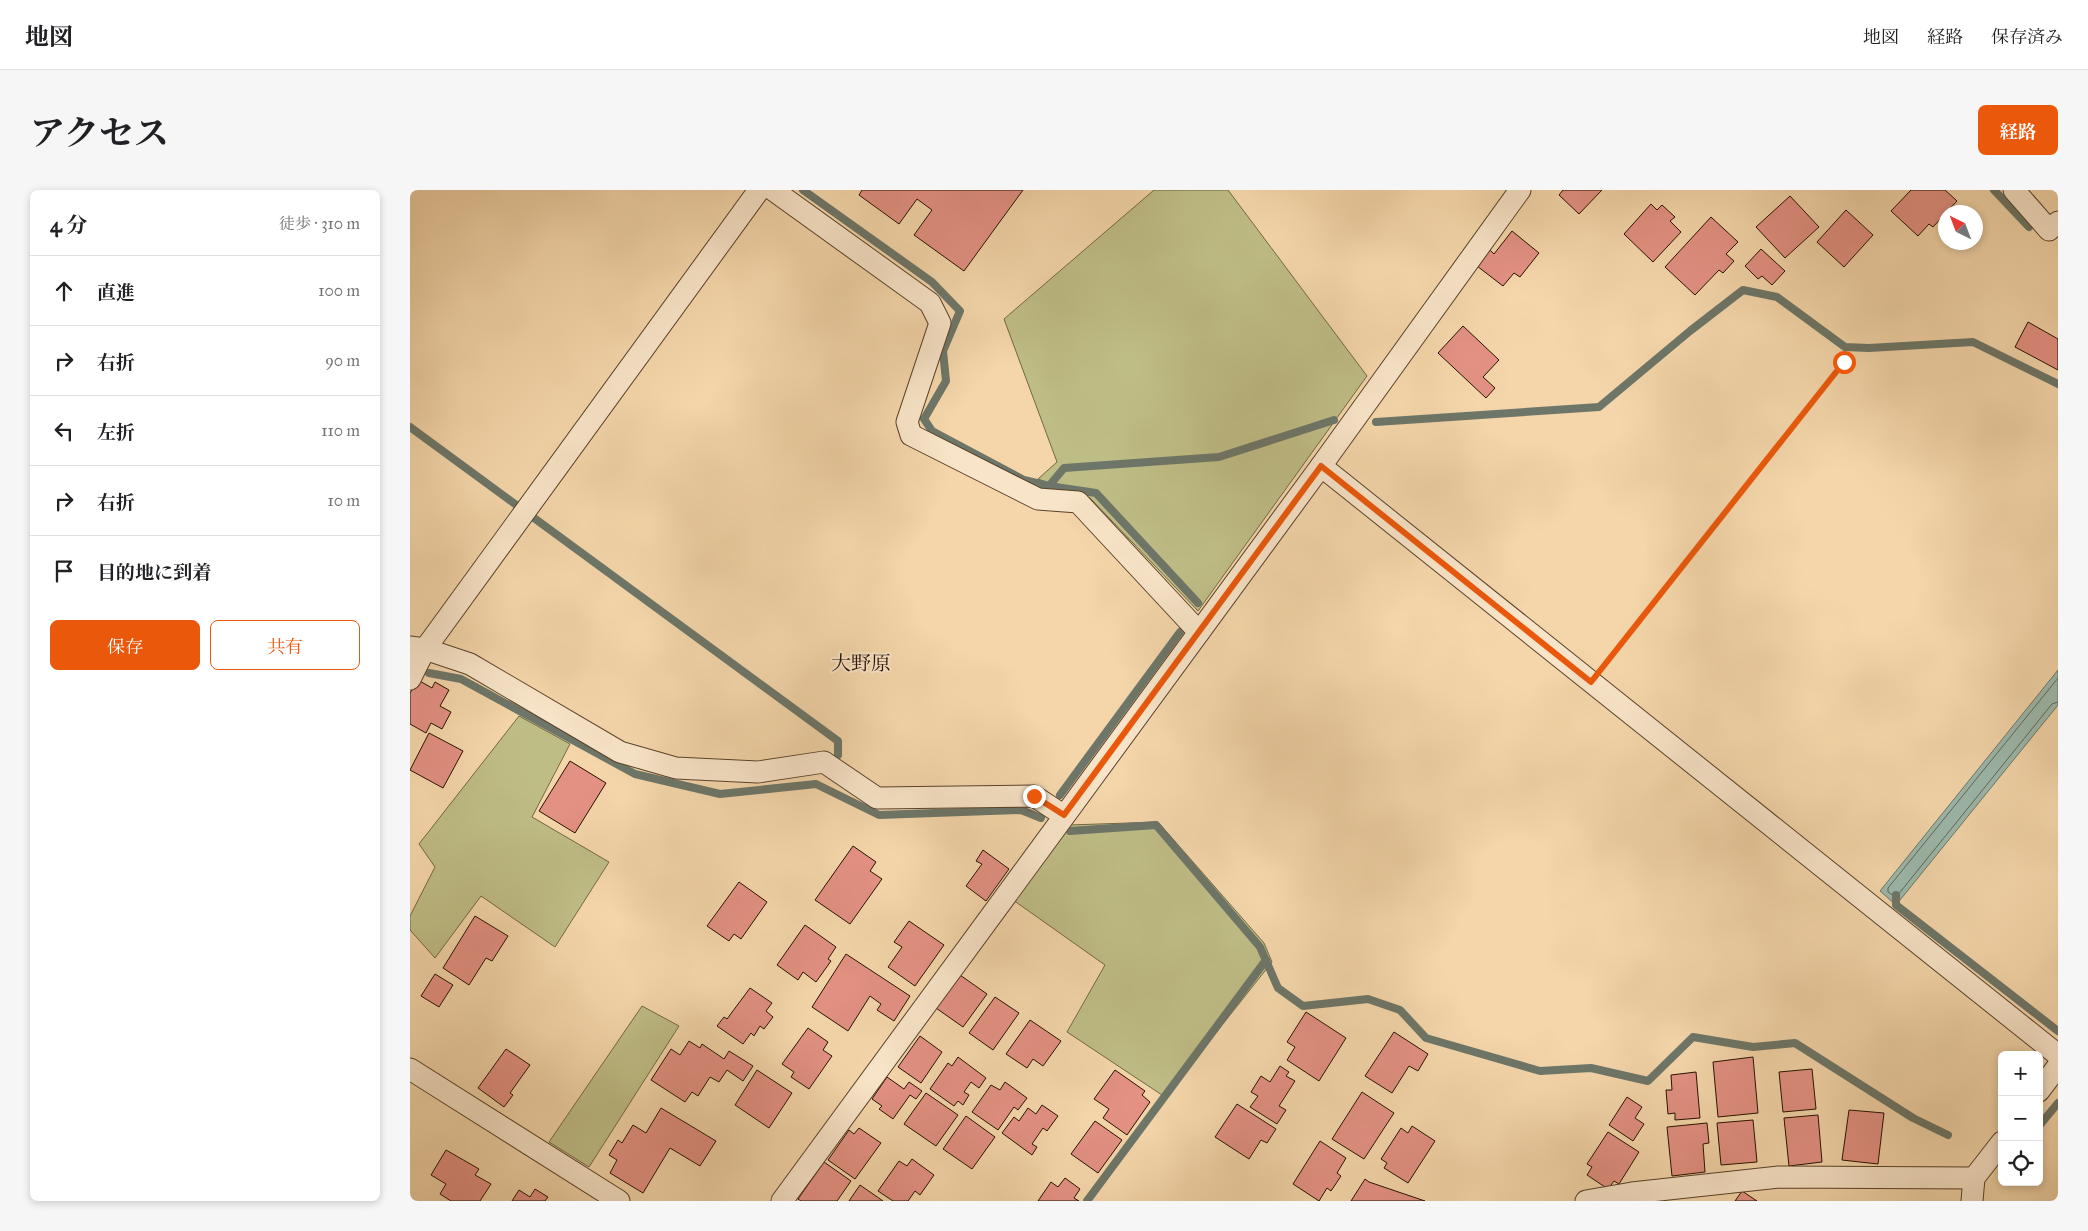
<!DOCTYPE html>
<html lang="ja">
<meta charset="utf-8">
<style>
:root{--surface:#fff;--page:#f6f6f6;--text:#202124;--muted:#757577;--line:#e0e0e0;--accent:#ea580c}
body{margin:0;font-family:"IM FELL Great Primer","Noto Serif JP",serif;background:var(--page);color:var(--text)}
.controls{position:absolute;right:15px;bottom:15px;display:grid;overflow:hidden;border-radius:8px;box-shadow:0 2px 8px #0003}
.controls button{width:45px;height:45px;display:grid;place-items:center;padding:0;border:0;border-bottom:1px solid var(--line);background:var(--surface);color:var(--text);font:25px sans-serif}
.compass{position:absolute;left:1528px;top:15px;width:45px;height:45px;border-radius:50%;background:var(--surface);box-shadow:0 2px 8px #0003;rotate:318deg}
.stop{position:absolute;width:15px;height:15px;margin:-11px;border:4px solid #ea580c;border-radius:50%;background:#fff}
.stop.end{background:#ea580c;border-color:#fff;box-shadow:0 1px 5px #0008}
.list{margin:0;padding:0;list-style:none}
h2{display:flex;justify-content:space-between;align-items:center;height:65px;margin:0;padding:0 20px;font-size:21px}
h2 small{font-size:16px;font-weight:400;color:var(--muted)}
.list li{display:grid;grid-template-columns:32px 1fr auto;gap:15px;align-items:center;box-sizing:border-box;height:70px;padding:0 20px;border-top:1px solid var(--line)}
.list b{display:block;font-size:19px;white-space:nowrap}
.list em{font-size:16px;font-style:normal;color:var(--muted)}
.actions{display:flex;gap:10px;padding:15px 20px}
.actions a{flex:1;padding:11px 0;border:1px solid var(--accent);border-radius:8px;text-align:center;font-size:18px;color:var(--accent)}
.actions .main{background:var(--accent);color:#fff}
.icon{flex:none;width:28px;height:28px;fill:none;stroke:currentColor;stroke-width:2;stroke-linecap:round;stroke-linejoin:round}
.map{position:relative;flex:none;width:1648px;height:1011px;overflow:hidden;border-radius:8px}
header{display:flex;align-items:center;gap:30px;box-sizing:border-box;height:70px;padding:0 25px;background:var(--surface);border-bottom:1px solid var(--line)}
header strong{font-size:24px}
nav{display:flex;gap:28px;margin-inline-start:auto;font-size:18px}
.intro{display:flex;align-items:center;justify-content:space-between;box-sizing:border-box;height:120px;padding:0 30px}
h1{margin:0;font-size:35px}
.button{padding:12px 22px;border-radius:8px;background:var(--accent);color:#fff;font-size:18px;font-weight:700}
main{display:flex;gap:30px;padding:0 30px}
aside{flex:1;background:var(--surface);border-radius:8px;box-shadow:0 2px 8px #0003}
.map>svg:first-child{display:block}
.green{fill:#bfbd86;stroke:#736743}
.water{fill:#9cb9ad;stroke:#6d7668}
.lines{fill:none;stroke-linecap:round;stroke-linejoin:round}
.shore{stroke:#626556;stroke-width:1}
.stream{stroke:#6d7668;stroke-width:8}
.building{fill:#e39183;stroke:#271100}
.street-casing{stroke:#5a422a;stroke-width:23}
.path{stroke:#271100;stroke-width:3;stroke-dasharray:4 2.5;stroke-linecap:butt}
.street{stroke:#f8e4c8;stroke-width:21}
.route{stroke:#ea580c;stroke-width:6}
.labels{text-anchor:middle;stroke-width:4;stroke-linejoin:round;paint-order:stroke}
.neighbourhood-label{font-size:20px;fill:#271100;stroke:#f8e4c8}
</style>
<header>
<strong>地図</strong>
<nav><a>地図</a><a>経路</a><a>保存済み</a></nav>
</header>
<div class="intro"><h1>アクセス</h1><a class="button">経路</a></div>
<main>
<aside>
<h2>4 分<small>徒歩 · 310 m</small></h2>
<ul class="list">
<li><svg class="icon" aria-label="ahead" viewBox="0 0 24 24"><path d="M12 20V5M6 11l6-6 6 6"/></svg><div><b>直進</b></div><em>100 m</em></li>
<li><svg class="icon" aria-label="right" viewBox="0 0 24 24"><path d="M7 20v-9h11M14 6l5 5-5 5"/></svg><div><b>右折</b></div><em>90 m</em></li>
<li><svg class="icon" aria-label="left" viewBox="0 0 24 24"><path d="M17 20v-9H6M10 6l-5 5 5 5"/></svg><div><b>左折</b></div><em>110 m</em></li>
<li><svg class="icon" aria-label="right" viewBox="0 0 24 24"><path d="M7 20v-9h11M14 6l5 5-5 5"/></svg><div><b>右折</b></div><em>10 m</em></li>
<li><svg class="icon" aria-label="arrive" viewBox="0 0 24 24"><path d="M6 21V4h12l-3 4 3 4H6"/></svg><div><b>目的地に到着</b></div></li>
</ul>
<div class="actions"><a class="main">保存</a><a>共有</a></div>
</aside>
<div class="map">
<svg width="1648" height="1011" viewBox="0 0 1648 1011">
<rect width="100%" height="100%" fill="#f4d6aa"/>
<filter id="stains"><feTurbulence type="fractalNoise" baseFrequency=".004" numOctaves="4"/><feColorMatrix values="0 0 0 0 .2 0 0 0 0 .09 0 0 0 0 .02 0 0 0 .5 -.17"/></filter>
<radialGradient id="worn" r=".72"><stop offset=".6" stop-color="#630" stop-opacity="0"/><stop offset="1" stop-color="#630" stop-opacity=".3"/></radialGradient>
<!-- green -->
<g class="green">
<polygon points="744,0 818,0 957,186 788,421 680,308 628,289 647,272 594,129"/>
<polygon points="109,526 160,554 122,627 199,672 145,757 71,706 25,768 0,740 0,726 25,677 9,654"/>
<polygon points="748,632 854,753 862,772 755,907 657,842 695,775 603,710 659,635"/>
<polygon points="232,816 269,836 179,977 139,952"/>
</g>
<!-- water -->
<polygon class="water" points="1648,480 1648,515 1486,715 1470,701"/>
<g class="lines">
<!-- shore -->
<polyline class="shore" points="1648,488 1478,698 1478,702 1484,706 1487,706 1642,514 1648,512"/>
<!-- stream -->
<g class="stream">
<polyline points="393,0 522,92 550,121 533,161 536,191 514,229 522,241 614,290 639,296 654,278 809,267 924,230"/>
<polyline points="1584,0 1619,37"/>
<polyline points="966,232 1189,217 1280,141 1333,100 1367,107 1435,157 1459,158 1563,152 1648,194"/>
<polyline points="0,237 428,551 428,565"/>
<polyline points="639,296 686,303 788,413"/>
<polyline points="19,483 51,489 225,584 310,604 406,594 469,625 611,620 631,628"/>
<polyline points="650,605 770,442"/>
<polyline points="660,641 746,635 850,757 868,798 893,816 958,809 990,820 1016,848 1130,881 1181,878 1238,891 1283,847 1343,857 1385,853 1503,928 1538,945"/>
<polyline points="1486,705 1486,715 1648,841"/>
<polyline points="1629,936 1648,913"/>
<polyline points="677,1011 856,770"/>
</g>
</g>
<!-- building -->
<g class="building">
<polygon points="452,0 613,0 554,81 504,45 522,20 507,9 489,34 449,5"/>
<polygon points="1153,0 1192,0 1169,24 1149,5"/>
<polygon points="1501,0 1535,0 1547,11 1523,37 1519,34 1508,46 1481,21"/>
<polygon points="1380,6 1409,37 1375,68 1346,37"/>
<polygon points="1241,14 1247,20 1252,15 1265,27 1260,31 1271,42 1243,72 1214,44"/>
<polygon points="1436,20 1463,45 1434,77 1407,52"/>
<polygon points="1301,27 1328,52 1316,64 1324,71 1313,83 1309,80 1285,105 1255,77"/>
<polygon points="1102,41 1129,63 1110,87 1104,83 1093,96 1067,76 1080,60 1084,64"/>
<polygon points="1351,59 1375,81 1362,95 1352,86 1348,89 1335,76"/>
<polygon points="1618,132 1648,149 1648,180 1605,157"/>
<polygon points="1053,136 1089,170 1073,187 1085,198 1076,208 1028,163"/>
<polygon points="8,490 22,498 25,492 39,500 30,516 41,522 32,539 21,533 16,543 0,534 0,503"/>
<polygon points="19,543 53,561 33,598 0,580"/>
<polygon points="160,571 196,593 165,643 129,621"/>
<polygon points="443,656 466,672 460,681 472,689 440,734 405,710"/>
<polygon points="573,660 599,679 576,711 556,696 572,674 566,671"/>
<polygon points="329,692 357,712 331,749 324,744 319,751 297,736"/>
<polygon points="65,726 98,746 82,771 76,768 59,795 33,778"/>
<polygon points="499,731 534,755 505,796 478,777 492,757 484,752"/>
<polygon points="395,735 426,757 418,769 421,771 406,792 393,782 388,790 367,775"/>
<polygon points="436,764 500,806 484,831 467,820 471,814 460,806 438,841 402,817"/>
<polygon points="25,784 43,795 29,817 11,806"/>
<polygon points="550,785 577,804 553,837 526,818"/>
<polygon points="340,798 362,813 356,821 363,827 354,839 350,836 344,846 341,843 333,854 307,836 314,827 317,829"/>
<polygon points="585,807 609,823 583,860 559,843"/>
<polygon points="896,822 936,848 909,891 877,870 885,857 877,852"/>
<polygon points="620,830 651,851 633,876 623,869 617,878 596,864"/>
<polygon points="398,838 418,852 413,860 422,866 399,899 381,887 384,882 372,874"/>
<polygon points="984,842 1018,864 1008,881 999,876 982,903 955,886"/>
<polygon points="510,846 532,862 511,893 488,877"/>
<polygon points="279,851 290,858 292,854 314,869 319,861 343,876 333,891 317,880 309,892 300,887 288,906 282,902 275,912 241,890 261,859 270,865"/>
<polygon points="96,859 120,875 100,903 103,905 94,917 68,898"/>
<polygon points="548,867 576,888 569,898 561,892 554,902 559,905 553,915 548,911 544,916 520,899 538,873 542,876"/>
<polygon points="1343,867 1348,923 1308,927 1303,872"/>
<polygon points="870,876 879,882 876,886 885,891 869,916 876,920 867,934 840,917 848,906 841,902 851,886 860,892"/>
<polygon points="1402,879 1406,919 1373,922 1369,882"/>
<polygon points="347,880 382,903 359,938 325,915"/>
<polygon points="705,880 735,901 732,905 740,912 717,945 693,928 699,919 684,909"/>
<polygon points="1286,882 1290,928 1265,930 1265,923 1258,924 1256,900 1262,900 1261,885"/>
<polygon points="477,887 494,899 499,892 512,901 506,909 500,905 483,929 469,919 472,916 462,909"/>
<polygon points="595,892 617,908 608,920 604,917 588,940 562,922 581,895 590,900"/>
<polygon points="952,902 984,923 954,969 922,949"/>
<polygon points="516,903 548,925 526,956 494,934"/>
<polygon points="1217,907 1232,917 1225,928 1234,934 1223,951 1199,935"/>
<polygon points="827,914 866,939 857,953 851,950 839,969 805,947"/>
<polygon points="632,915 648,926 637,941 633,938 622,954 627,957 622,965 592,943 604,927 609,931 618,918 626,924"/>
<polygon points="251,918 306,951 290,976 260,958 233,1003 200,983 207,970 199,965 208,950 212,953 223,935 236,943"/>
<polygon points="1439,920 1474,923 1468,974 1432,970"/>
<polygon points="1408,925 1412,972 1379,976 1374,928"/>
<polygon points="556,926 585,947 562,979 533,959"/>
<polygon points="1343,930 1347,972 1311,975 1307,933"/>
<polygon points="685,931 712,950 688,983 661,964"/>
<polygon points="1297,933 1299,953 1293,954 1295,982 1262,986 1257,937"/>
<polygon points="1002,936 1025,951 998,993 974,978 977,973 971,969 991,938 998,943"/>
<polygon points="449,938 471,953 445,989 418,970 439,940 444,944"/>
<polygon points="1198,942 1229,962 1209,994 1204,991 1198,999 1177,985 1182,977 1177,974"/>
<polygon points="910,951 936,968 927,983 931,986 921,1001 917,998 909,1011 883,994"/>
<polygon points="36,960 69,979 65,985 81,994 70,1011 41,1011 30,1004 36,994 21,985"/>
<polygon points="502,969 524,985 510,1005 505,1001 498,1011 483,1011 468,1001 489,971 497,976"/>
<polygon points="414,972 441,991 427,1011 391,1011 388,1009"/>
<polygon points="655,988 670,999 664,1008 669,1011 628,1011 641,992 648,997"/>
<polygon points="955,989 959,992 1015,1011 941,1011"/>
<polygon points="450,995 473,1011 439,1011"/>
<polygon points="125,999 138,1007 135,1011 102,1011 109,1000 120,1007"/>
<polygon points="1332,1001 1347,1011 1325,1011"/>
</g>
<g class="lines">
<defs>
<g id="street">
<polyline points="363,0 520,113 530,133 497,232 501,245 628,309 668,312 789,442"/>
<polyline points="1604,0 1639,40 1648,32"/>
<polyline points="911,276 1648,865"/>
<polyline points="0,457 15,459 60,474 210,562 266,578 348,582 414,572 467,608 624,606 653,625"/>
<polyline points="0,489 15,459 349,0"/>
<polyline points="0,879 209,1011"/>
<polyline points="1629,901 1648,876"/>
<polyline points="372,1011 911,276 1110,0"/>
<polyline points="1176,1011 1222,1003 1369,987 1564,988"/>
<polyline points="1562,1011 1564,988 1592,952"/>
</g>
</defs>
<!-- street casing -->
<use href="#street" class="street-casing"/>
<!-- path -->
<polyline class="path" points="1195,473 1434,172"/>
<!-- street -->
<use href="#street" class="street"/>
</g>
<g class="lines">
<!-- route -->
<polyline class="route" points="624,606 654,625 911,276 1181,492 1434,172"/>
</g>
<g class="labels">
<!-- neighbourhood labels -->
<g class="neighbourhood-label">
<text x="451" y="480">大野原</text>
</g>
</g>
<rect width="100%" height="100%" filter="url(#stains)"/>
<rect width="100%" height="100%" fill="url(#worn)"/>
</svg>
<div class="controls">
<button>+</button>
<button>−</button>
<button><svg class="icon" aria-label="locate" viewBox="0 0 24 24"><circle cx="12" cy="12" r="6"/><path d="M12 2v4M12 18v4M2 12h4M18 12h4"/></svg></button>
</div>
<svg class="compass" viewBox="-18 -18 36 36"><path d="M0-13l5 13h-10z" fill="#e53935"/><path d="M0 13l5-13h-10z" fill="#757577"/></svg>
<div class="stop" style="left:1434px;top:172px"></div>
<div class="stop end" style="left:624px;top:606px"></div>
</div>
</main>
